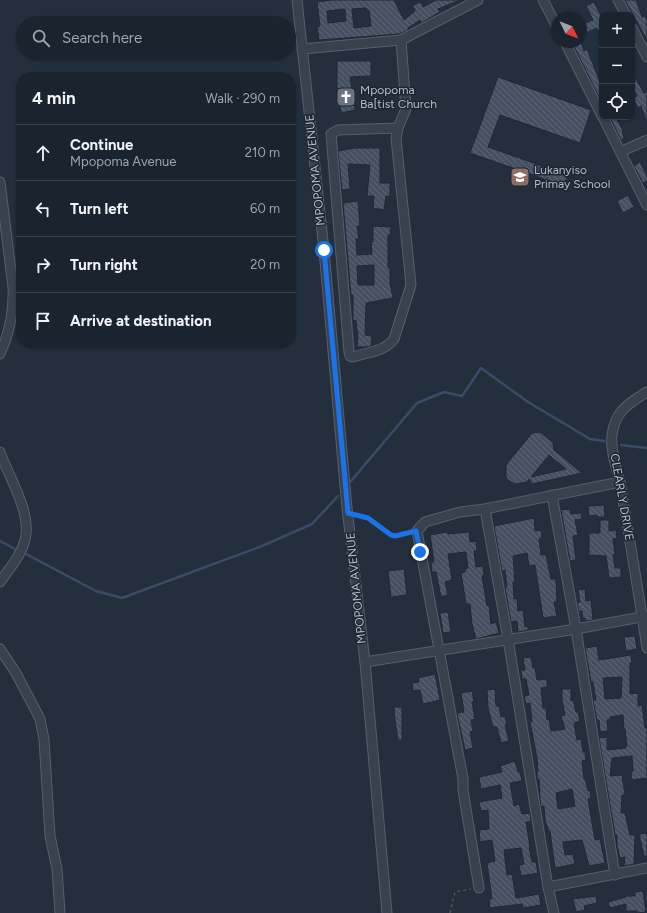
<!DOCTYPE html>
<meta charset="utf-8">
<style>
:root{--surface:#1b232e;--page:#282f3a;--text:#f1f3f6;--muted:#a0a4aa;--line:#39404a}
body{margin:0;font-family:Figtree,sans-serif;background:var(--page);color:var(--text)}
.controls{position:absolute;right:12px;top:12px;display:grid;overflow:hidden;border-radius:8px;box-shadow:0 1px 3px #0004}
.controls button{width:36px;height:36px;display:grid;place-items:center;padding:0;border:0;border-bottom:1px solid var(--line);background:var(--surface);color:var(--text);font:20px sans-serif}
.compass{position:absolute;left:551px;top:12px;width:36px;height:36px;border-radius:50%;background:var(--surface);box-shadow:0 1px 3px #0004;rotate:133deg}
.stop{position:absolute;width:12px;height:12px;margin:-9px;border:3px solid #1a73e8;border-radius:50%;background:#fff}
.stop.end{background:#1a73e8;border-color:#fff;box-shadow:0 1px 4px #0008}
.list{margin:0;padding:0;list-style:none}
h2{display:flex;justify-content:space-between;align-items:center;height:52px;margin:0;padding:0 16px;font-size:17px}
h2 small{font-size:13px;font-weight:400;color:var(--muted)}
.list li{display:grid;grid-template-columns:26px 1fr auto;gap:12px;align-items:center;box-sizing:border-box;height:56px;padding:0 16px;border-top:1px solid var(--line)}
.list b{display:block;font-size:15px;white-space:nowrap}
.list p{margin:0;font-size:13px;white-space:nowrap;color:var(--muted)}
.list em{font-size:13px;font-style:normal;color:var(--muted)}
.icon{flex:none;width:22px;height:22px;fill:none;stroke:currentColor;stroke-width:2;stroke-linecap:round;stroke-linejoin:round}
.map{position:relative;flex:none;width:647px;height:913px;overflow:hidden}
.search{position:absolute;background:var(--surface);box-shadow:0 1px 3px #0004;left:16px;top:16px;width:280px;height:44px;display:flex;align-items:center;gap:10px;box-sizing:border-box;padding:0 14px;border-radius:22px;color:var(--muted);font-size:15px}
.panel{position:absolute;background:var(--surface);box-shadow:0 1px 3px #0004;left:16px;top:72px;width:280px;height:276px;border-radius:16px}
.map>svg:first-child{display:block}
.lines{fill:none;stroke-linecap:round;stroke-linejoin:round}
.stream{stroke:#394c67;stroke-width:2.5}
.building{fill:url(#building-back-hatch);stroke:#1f2835;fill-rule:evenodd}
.minor-casing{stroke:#565f6c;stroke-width:11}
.path{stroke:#44595c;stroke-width:1.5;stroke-dasharray:3 3;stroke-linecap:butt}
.minor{stroke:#38414e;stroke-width:9}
.route{stroke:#1a73e8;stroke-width:5}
.labels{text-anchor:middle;stroke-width:3;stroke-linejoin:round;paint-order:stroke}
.poi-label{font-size:12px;fill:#b4bcc9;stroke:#1d2633;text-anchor:start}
.street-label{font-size:12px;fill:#b4bcc9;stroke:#1d2633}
</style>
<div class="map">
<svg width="647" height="913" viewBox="0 0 647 913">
<defs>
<pattern id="building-back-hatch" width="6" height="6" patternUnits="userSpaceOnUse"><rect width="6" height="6" fill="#455162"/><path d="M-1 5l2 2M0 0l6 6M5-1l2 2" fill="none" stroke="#5d6877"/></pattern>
</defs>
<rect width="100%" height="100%" fill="#242f3e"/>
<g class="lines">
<!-- stream -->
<g class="stream">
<polyline points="621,445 647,448"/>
<polyline points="351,481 417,403 444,392 462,396 481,368 528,402 590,439 604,441"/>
<polyline points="0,541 17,550"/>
<polyline points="24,553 96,591 122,598 262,546 312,524 338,496"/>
</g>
</g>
<!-- building -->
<g class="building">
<path d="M 332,0 L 394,0 L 404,20 L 415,11 L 413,5 L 421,2 L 423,7 L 436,0 L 460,0 L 438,9 L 440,12 L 421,23 L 420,20 L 408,28 L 408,30 L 399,34 L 319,40 L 317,26 L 320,26 L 317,2 ZM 366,8 L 367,10 L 369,10 L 371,26 L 354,28 L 352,9 ZM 345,9 L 346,21 L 328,23 L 327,11 Z"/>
<polygon points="625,0 636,0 642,17 645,16 647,20 647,40"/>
<polygon points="594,2 602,18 602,39 597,28 581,35 581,25 593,20 586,6"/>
<polygon points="572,42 581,42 584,51 587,49 602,87 602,103"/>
<polygon points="337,61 371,61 371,76 350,77 355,110 341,113 337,86"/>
<polygon points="632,72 644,93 647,92 647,120 646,120 641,106 638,108 633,98 637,96 632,87"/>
<polygon points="498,77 591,110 580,143 500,115 488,147 568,175 564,186 470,153"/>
<polygon points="610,117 616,117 622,129 624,139 621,140"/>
<polygon points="355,148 380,148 380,183 390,183 390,196 386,196 384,210 373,208 374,196 367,196 370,165 348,164 350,189 342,190 338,151"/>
<polygon points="640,162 647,176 647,181 643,183 634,166"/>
<polygon points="628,195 634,207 623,213 617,201"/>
<path d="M 358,201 L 360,226 L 357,226 L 359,239 L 356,239 L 357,255 L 372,254 L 371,242 L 373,242 L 373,226 L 391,227 L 390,235 L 388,235 L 388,268 L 390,268 L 390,283 L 393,298 L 366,303 L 365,335 L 372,336 L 371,346 L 367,347 L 357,347 L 358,331 L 357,331 L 356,320 L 353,321 L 353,295 L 351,295 L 343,203 ZM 374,265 L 374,285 L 358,285 L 357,266 Z"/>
<path d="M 540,432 L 553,443 L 554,450 L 582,473 L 532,484 L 529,479 L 527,482 L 515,484 L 508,480 L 506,477 L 506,465 L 532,433 ZM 549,455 L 566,469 L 531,477 Z"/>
<polygon points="604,505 605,517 597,517 597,515 589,516 588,506"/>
<polygon points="570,509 571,514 581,513 582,519 575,520 578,535 573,536 576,560 570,561 561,510"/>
<polygon points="534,518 535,531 541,530 542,538 539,539 541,555 546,555 551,579 556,579 557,602 554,602 557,616 543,618 535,565 529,566 527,553 513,556 515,582 513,582 514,599 517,599 518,611 523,610 525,627 528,626 528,630 518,632 517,621 511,622 505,587 507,587 505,570 502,571 494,526"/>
<polygon points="600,520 609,520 609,531 616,530 617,538 613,539 615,554 613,555 615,568 621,568 621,577 609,578 606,556 589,555 589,533 600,533"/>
<polygon points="447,532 448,534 469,532 470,542 476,541 477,551 474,551 476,567 483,566 484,576 482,576 487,606 489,605 491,624 496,622 499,633 476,639 472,624 470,604 466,604 461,573 465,572 465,569 468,568 466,552 448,554 452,580 445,582 448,595 441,597 436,572 432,572 431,562 434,562 430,535"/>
<polygon points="404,569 407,595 391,597 388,571"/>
<polygon points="585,589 586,601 591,600 593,620 585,621 585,618 583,619 582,611 579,611 577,603 580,602 578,590"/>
<polygon points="448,612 451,632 443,633 440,613"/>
<polygon points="635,636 637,649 626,651 624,637"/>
<path d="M 597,646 L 599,660 L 631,655 L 632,663 L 630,663 L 630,694 L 638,693 L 638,706 L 642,705 L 645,728 L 647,728 L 647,778 L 632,780 L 631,772 L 633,771 L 632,756 L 612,758 L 610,776 L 622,775 L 625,795 L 622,795 L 621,813 L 625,813 L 630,835 L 635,835 L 634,864 L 624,866 L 625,857 L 620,858 L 617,845 L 617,835 L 615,835 L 599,738 L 607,737 L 607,750 L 626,748 L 625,747 L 627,746 L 625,729 L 624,729 L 623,715 L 610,717 L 610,720 L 607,720 L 608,731 L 600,732 L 599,720 L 597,720 L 593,700 L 596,700 L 593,682 L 591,682 L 585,648 ZM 622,677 L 621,698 L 605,699 L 603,678 Z"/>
<path d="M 531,657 L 533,668 L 535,668 L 537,680 L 547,679 L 547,687 L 541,688 L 543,708 L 546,708 L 547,720 L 549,719 L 551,731 L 565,729 L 561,716 L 565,715 L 562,700 L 562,689 L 571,689 L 571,701 L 573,700 L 576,712 L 578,712 L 580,721 L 574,723 L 577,740 L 581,739 L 583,752 L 585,752 L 586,760 L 582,761 L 584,779 L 585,779 L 588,791 L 590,790 L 591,798 L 588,799 L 595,840 L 600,839 L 605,863 L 589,866 L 582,840 L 563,842 L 565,855 L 573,854 L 575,864 L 555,868 L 550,831 L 549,832 L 545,820 L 544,806 L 541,807 L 540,798 L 539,779 L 537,779 L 537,772 L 538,772 L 537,758 L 530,722 L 532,722 L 530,703 L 526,704 L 524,696 L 529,695 L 526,679 L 522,679 L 521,670 L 525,670 L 523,658 ZM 572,789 L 575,806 L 558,809 L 556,793 Z"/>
<polygon points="435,674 440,700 423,704 420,690 413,691 412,683 419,682 418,678"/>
<polygon points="495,689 496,706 499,706 501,717 505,716 507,725 505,725 509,741 501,743 497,727 493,727 488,708 487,690"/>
<polygon points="472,691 474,701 472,702 475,719 471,720 473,731 470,732 473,748 465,750 457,713 464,712 461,693"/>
<polygon points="394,707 402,707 402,740 398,740 395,720"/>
<polygon points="515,761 518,772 520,772 522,781 510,783 514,806 519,804 522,814 530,813 531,822 526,822 530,847 529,847 532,862 536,862 538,873 521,876 519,865 524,864 521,848 504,850 507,875 512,874 516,898 539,894 541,905 523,908 522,904 490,908 489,899 492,899 487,863 495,861 492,840 480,842 479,830 489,829 488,810 481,811 479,802 502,798 500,785 481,789 479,777 502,772 500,766"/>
<polygon points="647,833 647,856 644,856 639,834"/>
<polygon points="643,891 646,912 637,913 637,911 626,911 626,904 610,908 608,902 626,897 626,896 635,896 635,892"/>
<polygon points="596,896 597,903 584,906 585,910 576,912 573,899"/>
</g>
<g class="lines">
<defs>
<g id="minor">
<polyline points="297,0 324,250 347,508 365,662 387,913"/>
<polyline points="543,0 557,27"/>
<polyline points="618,0 626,15"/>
<polyline points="632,28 647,57"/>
<polyline points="565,42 602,116"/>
<polyline points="302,49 401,40 478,0"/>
<polyline points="603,117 647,205"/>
<path d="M 398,128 L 338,130 L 331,134 L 349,352 L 350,356 L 353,357 C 368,352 384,352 394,339 L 411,285 L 396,138 L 398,128 L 406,109 L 401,40"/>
<polyline points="620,152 647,140"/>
<path d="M 0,182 L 13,287 C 14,310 10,332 0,354"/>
<path d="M 647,392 C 629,403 615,411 612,435 C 610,452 618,471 621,488 C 630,542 639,595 647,648"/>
<path d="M 0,452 C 9,478 32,512 25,540 C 21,556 9,569 0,582"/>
<polyline points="552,495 576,629 615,875"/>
<polyline points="485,509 508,639 548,887 554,913"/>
<polyline points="0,649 16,673 40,719 44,739 50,836 57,869 60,913"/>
<polyline points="365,662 576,629 647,616"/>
<polyline points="548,887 647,868"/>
<polyline points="479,888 463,790 463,779 417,531 425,522 460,512 485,509 620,482"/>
</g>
</defs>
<!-- minor casing -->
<use href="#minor" class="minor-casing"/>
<!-- path -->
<g class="path">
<polyline points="357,515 368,518 391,535 395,536 409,533"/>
<polyline points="450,913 455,892 471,889"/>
</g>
<!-- minor -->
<use href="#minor" class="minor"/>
</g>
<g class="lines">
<!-- route -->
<polyline class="route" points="324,250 348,513 368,518 391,535 395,536 416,531 420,552"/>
</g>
<!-- icons -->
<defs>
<symbol id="church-square" viewBox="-11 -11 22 22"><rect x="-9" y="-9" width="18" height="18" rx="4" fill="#6b7280" stroke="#1d2633"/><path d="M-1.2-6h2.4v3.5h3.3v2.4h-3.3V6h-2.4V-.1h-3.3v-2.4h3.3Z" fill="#fff"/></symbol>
<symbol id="school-square" viewBox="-11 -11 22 22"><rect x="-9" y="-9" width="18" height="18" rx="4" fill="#8d6e63" stroke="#1d2633"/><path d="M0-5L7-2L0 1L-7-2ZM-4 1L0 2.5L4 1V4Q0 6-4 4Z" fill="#fff"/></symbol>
</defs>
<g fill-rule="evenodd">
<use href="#church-square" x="335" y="86" width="22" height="22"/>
<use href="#school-square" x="509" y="166" width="22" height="22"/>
</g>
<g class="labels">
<!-- poi labels -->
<g class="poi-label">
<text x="360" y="94">Mpopoma<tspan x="360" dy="14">Ba[tist Church</tspan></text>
<text x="534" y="174">Lukanyiso<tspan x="534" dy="14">Primay School</tspan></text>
</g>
<!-- street labels -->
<g class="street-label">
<text transform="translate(315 170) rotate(-96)" y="4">MPOPOMA AVENUE</text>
<text transform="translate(622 497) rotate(80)" y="4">CLEARLY DRIVE</text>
<text transform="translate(356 588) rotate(-96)" y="4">MPOPOMA AVENUE</text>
</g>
</g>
</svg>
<div class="controls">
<button>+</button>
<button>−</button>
<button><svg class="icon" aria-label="locate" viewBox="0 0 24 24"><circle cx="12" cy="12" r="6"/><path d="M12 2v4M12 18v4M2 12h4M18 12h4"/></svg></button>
</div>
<svg class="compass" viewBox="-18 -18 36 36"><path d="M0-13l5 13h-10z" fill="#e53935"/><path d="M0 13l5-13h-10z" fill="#a0a4aa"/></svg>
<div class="stop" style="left:324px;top:250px"></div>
<div class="stop end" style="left:420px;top:552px"></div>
<div class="search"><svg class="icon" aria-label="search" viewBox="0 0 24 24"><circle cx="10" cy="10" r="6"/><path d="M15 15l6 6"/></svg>Search here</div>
<section class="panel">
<h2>4 min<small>Walk · 290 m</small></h2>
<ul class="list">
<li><svg class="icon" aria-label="ahead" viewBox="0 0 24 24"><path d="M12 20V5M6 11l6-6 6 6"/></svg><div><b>Continue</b><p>Mpopoma Avenue</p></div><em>210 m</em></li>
<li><svg class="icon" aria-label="left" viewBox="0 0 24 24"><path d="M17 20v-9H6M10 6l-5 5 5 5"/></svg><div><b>Turn left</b></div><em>60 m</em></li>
<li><svg class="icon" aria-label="right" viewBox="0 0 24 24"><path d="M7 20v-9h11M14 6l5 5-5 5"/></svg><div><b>Turn right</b></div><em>20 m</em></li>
<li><svg class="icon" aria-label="arrive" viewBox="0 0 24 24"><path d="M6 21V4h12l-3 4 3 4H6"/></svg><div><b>Arrive at destination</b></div></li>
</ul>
</section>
</div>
